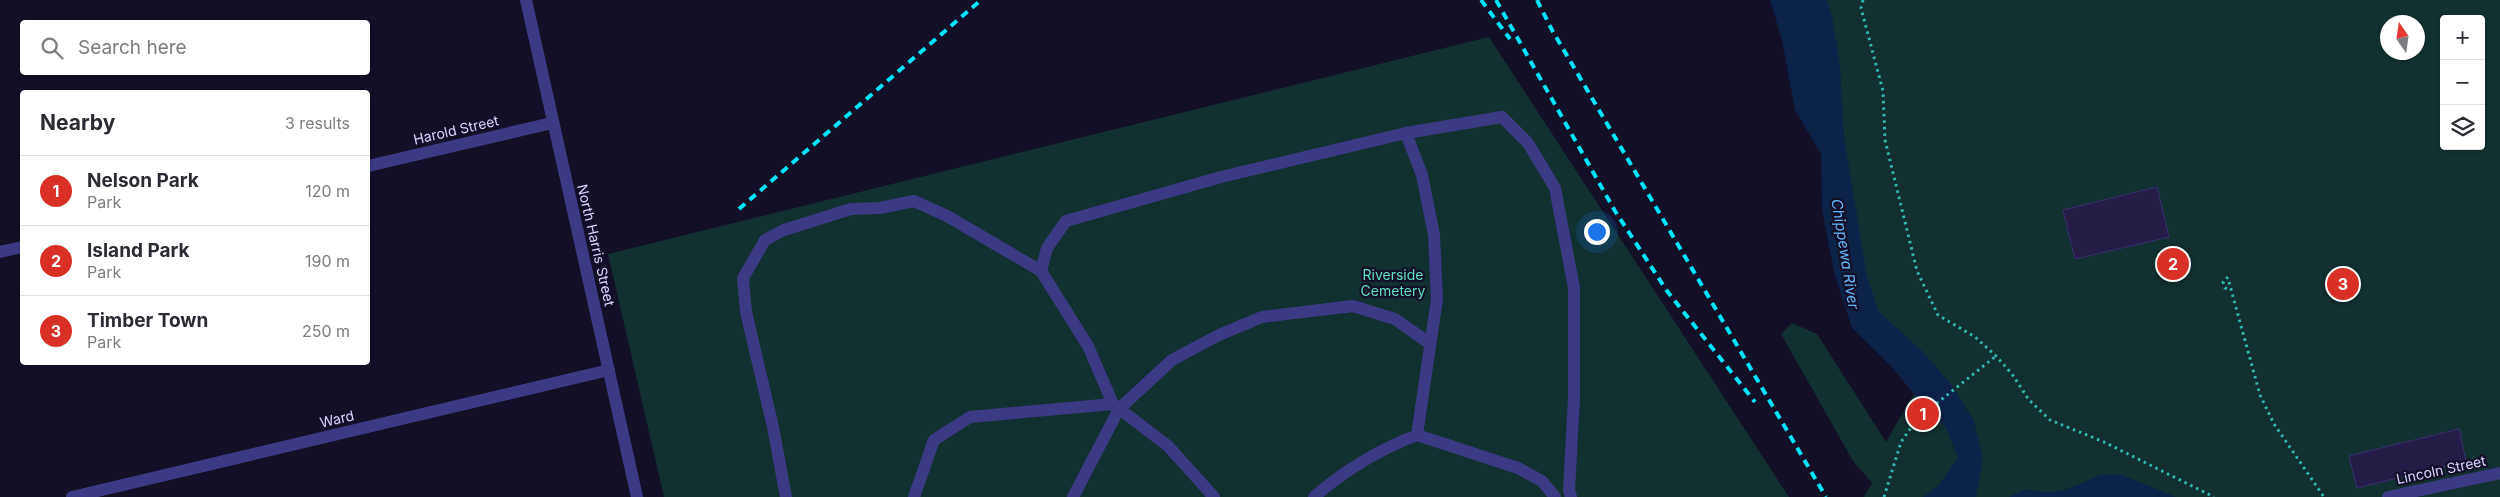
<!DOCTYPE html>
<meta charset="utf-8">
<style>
:root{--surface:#fff;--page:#f2f2f3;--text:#2b2b33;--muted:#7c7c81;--line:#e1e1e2;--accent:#d93025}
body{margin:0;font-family:Inter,sans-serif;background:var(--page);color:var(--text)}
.controls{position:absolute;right:15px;top:15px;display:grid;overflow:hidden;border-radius:5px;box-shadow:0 1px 4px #0004}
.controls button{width:45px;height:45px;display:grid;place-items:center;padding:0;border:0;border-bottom:1px solid var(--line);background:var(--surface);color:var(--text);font:25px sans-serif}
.compass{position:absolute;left:2380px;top:15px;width:45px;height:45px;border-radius:50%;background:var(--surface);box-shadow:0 1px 4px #0004;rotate:347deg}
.you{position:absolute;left:1596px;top:231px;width:18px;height:18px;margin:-12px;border:4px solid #fff;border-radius:50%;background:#1a73e8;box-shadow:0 0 0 8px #1a73e833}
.badge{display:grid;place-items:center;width:32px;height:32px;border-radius:50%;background:var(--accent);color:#fff;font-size:16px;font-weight:700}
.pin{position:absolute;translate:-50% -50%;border:2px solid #fff;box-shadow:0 1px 5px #0006}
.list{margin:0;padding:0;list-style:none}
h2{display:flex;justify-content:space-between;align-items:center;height:65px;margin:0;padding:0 20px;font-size:21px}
h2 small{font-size:16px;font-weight:400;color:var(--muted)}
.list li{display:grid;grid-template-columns:32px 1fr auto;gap:15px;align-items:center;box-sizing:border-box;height:70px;padding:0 20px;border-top:1px solid var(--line)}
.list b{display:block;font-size:19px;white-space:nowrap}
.list p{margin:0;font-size:16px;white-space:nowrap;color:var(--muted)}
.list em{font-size:16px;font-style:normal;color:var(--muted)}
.icon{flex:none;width:28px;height:28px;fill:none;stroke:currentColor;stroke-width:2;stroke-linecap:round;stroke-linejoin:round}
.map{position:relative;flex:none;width:2500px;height:497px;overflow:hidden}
.search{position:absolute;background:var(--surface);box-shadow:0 1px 4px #0004;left:20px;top:20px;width:350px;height:55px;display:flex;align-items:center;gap:12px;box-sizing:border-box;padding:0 18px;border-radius:5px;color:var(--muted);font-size:19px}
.panel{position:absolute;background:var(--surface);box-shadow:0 1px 4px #0004;left:20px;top:90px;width:350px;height:275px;border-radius:5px}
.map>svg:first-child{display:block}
.green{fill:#12302f;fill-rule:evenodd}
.water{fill:#0c2248}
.building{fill:#241b47;stroke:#3b2d73}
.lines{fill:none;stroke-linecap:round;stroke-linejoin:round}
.path{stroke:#2fb8b0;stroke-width:3;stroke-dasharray:2.5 4;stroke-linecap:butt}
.minor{stroke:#3d3a85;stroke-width:12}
.rail{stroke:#00e5ff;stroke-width:4;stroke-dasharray:8 6;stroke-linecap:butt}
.labels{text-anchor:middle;stroke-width:4.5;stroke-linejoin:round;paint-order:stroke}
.street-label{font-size:14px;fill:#d9d4ff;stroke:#130f26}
.park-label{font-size:14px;fill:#5fe0c0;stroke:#130f26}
.water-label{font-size:15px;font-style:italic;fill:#62b6ff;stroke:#130f26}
</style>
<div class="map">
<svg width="2500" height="497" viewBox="0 0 2500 497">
<rect width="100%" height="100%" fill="#130f26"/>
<!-- green -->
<g class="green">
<path d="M 1809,0 L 2500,0 L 2500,497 L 1864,497 L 1872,483 L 1853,461 L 1781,334 L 1792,323 L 1817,334 L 1886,442 L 1919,385 L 1852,313 ZM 2444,19 L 2481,19 L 2481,146 L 2444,146 ZM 2388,22 L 2418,22 L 2418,52 L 2388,52 Z"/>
<polygon points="1489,37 1789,497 664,497 608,254"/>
</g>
<!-- water -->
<g class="water">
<polygon points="1770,0 1827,0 1832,16 1840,65 1844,137 1867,276 1879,312 1922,351 1950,383 1974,421 1983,459 1976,497 1923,497 1937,487 1958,458 1946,428 1923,405 1891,366 1852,328 1834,272 1822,209 1821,154 1795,110 1782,40"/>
<path d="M 2100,475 L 2122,475 L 2176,497 L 2009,497 L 2026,489 C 2056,497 2071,488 2100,475 Z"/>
</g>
<!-- building -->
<g class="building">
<polygon points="2157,187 2169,237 2075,259 2063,210"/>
<polygon points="2459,429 2466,461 2357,488 2349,456"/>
</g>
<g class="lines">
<!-- path -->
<g class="path">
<polyline points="1863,0 1861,8 1883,91 1885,140 1917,271 1938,315 1975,337 1996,356 2012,374 2029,400 2050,420 2104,442 2214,497"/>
<polyline points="2228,277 2223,282 2225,288 2231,290"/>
<polyline points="2229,282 2260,395 2274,424 2324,497"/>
<polyline points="1884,497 1901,442 1917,419 1996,356"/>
</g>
<!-- minor -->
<g class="minor">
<polyline points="526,0 637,497"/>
<polyline points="1406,133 1422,175 1434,235 1437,299 1417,435"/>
<polyline points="368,166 552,123"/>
<polyline points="0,252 22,247"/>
<polyline points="72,497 609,370"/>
<polyline points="786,497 773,427 746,312 743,278 765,240 784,230 851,209 880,208 914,201 947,216 1041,271"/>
<polyline points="914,497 934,440 970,417 1113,404"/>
<polyline points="1073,497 1119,409 1172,360 1219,335 1262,317 1353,306 1395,319 1429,343"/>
<polyline points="1214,497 1168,446 1113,404 1088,346 1041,271 1047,248 1066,221 1221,177 1406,133 1502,117 1528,143 1555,188 1574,288 1574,399 1569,490 1571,497"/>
<path d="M 1314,497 C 1345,470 1378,450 1417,435 L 1518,468 L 1542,481 L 1555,497"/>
<polyline points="2388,497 2500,473"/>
</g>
<!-- rail -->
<g class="rail">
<polyline points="1481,0 1510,39"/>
<polyline points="1496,0 1615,211 1667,291 1755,402"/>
<polyline points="1537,0 1552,30 1826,497"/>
<polyline points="739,209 981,0"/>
</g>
</g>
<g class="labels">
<!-- street labels -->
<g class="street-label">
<text transform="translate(456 130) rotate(-13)" y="5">Harold Street</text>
<text transform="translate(596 245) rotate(77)" y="5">North Harris Street</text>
<text transform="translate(337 419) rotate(-13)" y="5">Ward</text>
<text transform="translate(2441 470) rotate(-12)" y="5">Lincoln Street</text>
</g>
<!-- park labels -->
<g class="park-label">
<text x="1393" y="280">Riverside<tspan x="1393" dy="16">Cemetery</tspan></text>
</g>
<!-- water labels -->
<g class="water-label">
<text transform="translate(1845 254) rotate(81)" y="5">Chippewa River</text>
</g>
</g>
</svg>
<div class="controls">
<button>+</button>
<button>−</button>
<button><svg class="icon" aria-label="layers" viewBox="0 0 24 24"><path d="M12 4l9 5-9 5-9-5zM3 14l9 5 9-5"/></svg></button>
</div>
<svg class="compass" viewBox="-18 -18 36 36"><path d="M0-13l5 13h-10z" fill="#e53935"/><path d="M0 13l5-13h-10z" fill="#7c7c81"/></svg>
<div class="you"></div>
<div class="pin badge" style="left:1923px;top:414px">1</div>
<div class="pin badge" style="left:2173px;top:264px">2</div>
<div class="pin badge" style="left:2343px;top:284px">3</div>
<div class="search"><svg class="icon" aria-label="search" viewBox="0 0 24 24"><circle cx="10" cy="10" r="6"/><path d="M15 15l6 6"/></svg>Search here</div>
<section class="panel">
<h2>Nearby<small>3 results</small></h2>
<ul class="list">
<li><span class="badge">1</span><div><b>Nelson Park</b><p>Park</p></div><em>120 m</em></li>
<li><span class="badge">2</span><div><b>Island Park</b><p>Park</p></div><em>190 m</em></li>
<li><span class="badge">3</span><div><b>Timber Town</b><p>Park</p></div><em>250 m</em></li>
</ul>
</section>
</div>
